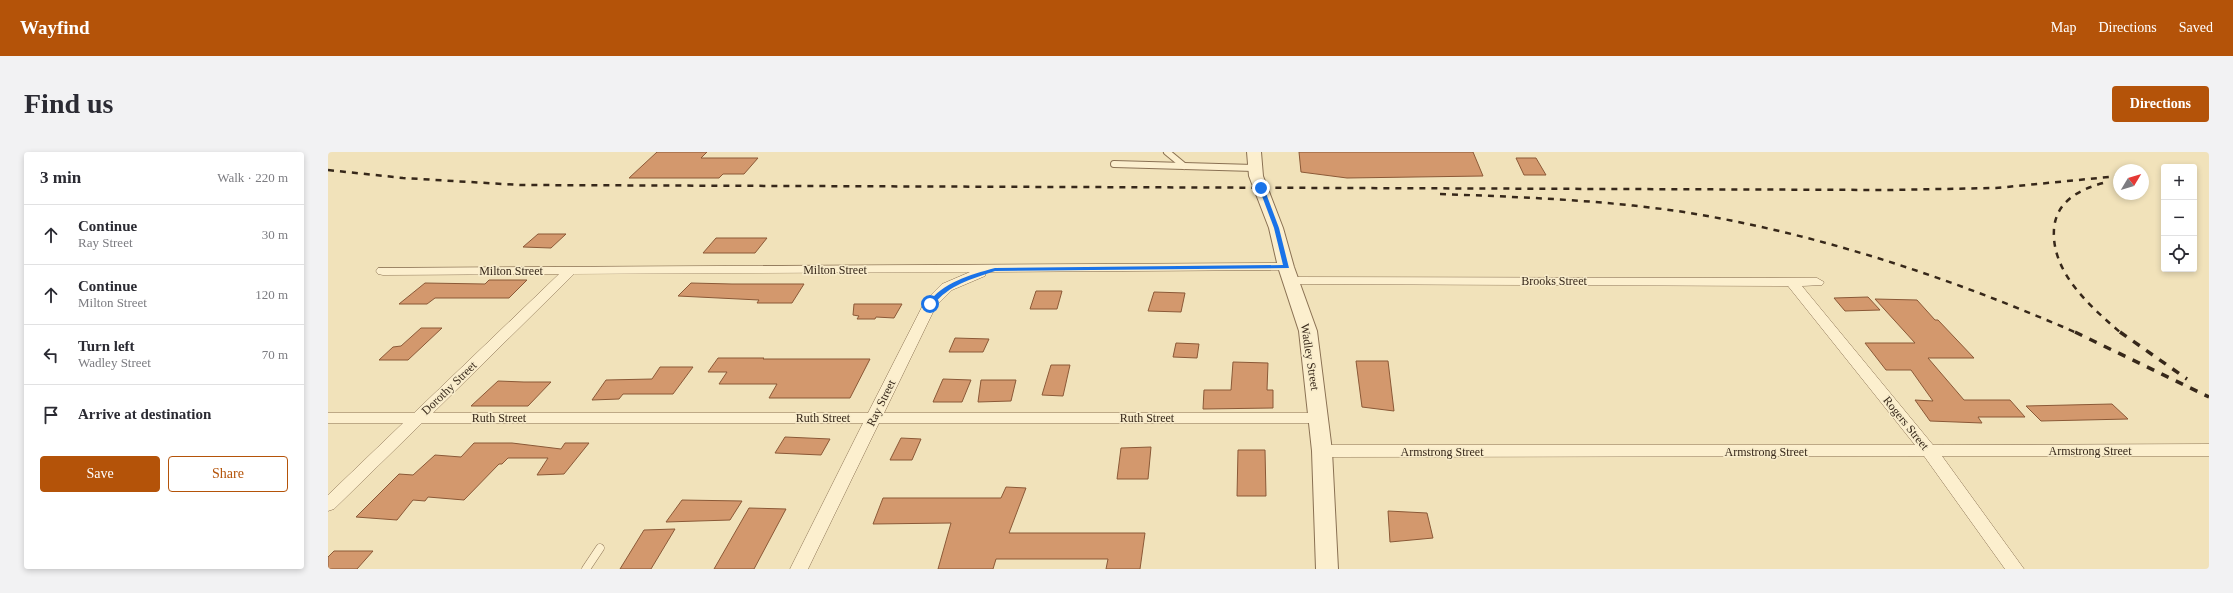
<!DOCTYPE html>
<meta charset="utf-8">
<style>
:root{--surface:#fff;--page:#f2f2f3;--text:#2b2b33;--muted:#7c7c81;--line:#e1e1e2;--accent:#b45309}
body{margin:0;font-family:"Times New Roman",serif;background:var(--page);color:var(--text)}
.controls{position:absolute;right:12px;top:12px;display:grid;overflow:hidden;border-radius:4px;box-shadow:0 2px 6px #0003}
.controls button{width:36px;height:36px;display:grid;place-items:center;padding:0;border:0;border-bottom:1px solid var(--line);background:var(--surface);color:var(--text);font:20px sans-serif}
.compass{position:absolute;left:1785px;top:12px;width:36px;height:36px;border-radius:50%;background:var(--surface);box-shadow:0 2px 6px #0003;rotate:52deg}
.stop{position:absolute;width:12px;height:12px;margin:-9px;border:3px solid #1a73e8;border-radius:50%;background:#fff}
.stop.end{background:#1a73e8;border-color:#fff;box-shadow:0 1px 4px #0008}
.list{margin:0;padding:0;list-style:none}
h2{display:flex;justify-content:space-between;align-items:center;height:52px;margin:0;padding:0 16px;font-size:17px}
h2 small{font-size:13px;font-weight:400;color:var(--muted)}
.list li{display:grid;grid-template-columns:26px 1fr auto;gap:12px;align-items:center;box-sizing:border-box;height:60px;padding:0 16px;border-top:1px solid var(--line)}
.list b{display:block;font-size:15px;white-space:nowrap}
.list p{margin:0;font-size:13px;white-space:nowrap;color:var(--muted)}
.list em{font-size:13px;font-style:normal;color:var(--muted)}
.actions{display:flex;gap:8px;padding:12px 16px}
.actions a{flex:1;padding:9px 0;border:1px solid var(--accent);border-radius:4px;text-align:center;font-size:14px;color:var(--accent)}
.actions .main{background:var(--accent);color:#fff}
.icon{flex:none;width:22px;height:22px;fill:none;stroke:currentColor;stroke-width:2;stroke-linecap:round;stroke-linejoin:round}
.map{position:relative;flex:none;width:1881px;height:417px;overflow:hidden;border-radius:4px}
header{display:flex;align-items:center;gap:24px;box-sizing:border-box;height:56px;padding:0 20px;background:var(--accent);color:#fff}
header strong{font-size:19px}
nav{display:flex;gap:22px;margin-inline-start:auto;font-size:14px}
.intro{display:flex;align-items:center;justify-content:space-between;box-sizing:border-box;height:96px;padding:0 24px}
h1{margin:0;font-size:28px}
.button{padding:10px 18px;border-radius:4px;background:var(--accent);color:#fff;font-size:14px;font-weight:700}
main{display:flex;gap:24px;padding:0 24px}
aside{flex:1;background:var(--surface);border-radius:4px;box-shadow:0 2px 6px #0003}
.map>svg:first-child{display:block}
.building{fill:#d3986d;stroke:#8b5937}
.lines{fill:none;stroke-linecap:round;stroke-linejoin:round}
.service-far1-casing{stroke:#8a7153;stroke-width:8}
.service-casing{stroke:#8a7153;stroke-width:9}
.minor-casing{stroke:#8a7153;stroke-width:1}
.tertiary-casing{stroke:#8a7153;stroke-width:2}
.service-far1{stroke:#fcefce;stroke-width:6}
.service{stroke:#fcefce;stroke-width:8}
.minor{fill:#fcefce;fill-rule:evenodd}
.tertiary{fill:#fcefce;fill-rule:evenodd}
.rail-far1{stroke:#37281a;stroke-width:2.5;stroke-dasharray:6 6;stroke-linecap:butt}
.rail{stroke:#37281a;stroke-width:3.5;stroke-dasharray:8 8;stroke-linecap:butt}
.route{fill:#1a73e8}
.labels{text-anchor:middle;stroke-width:3;stroke-linejoin:round;paint-order:stroke}
.street-label{font-size:12px;fill:#37281a;stroke:#f8eccb}
</style>
<header>
<strong>Wayfind</strong>
<nav><a>Map</a><a>Directions</a><a>Saved</a></nav>
</header>
<div class="intro"><h1>Find us</h1><a class="button">Directions</a></div>
<main>
<aside>
<h2>3 min<small>Walk · 220 m</small></h2>
<ul class="list">
<li><svg class="icon" aria-label="ahead" viewBox="0 0 24 24"><path d="M12 20V5M6 11l6-6 6 6"/></svg><div><b>Continue</b><p>Ray Street</p></div><em>30 m</em></li>
<li><svg class="icon" aria-label="ahead" viewBox="0 0 24 24"><path d="M12 20V5M6 11l6-6 6 6"/></svg><div><b>Continue</b><p>Milton Street</p></div><em>120 m</em></li>
<li><svg class="icon" aria-label="left" viewBox="0 0 24 24"><path d="M17 20v-9H6M10 6l-5 5 5 5"/></svg><div><b>Turn left</b><p>Wadley Street</p></div><em>70 m</em></li>
<li><svg class="icon" aria-label="arrive" viewBox="0 0 24 24"><path d="M6 21V4h12l-3 4 3 4H6"/></svg><div><b>Arrive at destination</b></div></li>
</ul>
<div class="actions"><a class="main">Save</a><a>Share</a></div>
</aside>
<div class="map">
<svg width="1881" height="417" viewBox="0 0 1881 417">
<rect width="100%" height="100%" fill="#f1e2ba"/>
<!-- building -->
<g class="building">
<polygon points="329,0 379,0 373,6 430,6 416,22 395,22 391,26 301,26"/>
<polygon points="971,0 1145,0 1155,24 1019,26 973,20"/>
<polygon points="1188,6 1208,6 1218,23 1196,23"/>
<polygon points="210,82 238,82 223,96 195,95"/>
<polygon points="388,86 439,86 427,101 375,101"/>
<polygon points="161,128 199,128 181,146 107,146 99,152 71,152 97,131 157,132"/>
<polygon points="363,131 404,132 476,132 464,151 429,151 431,148 350,144"/>
<polygon points="708,139 734,139 729,157 702,157"/>
<polygon points="826,140 857,141 853,160 820,159"/>
<polygon points="1540,145 1552,158 1517,159 1506,146"/>
<polygon points="1547,147 1589,148 1607,168 1610,168 1646,206 1600,206 1636,248 1682,248 1697,265 1650,265 1654,271 1602,269 1587,248 1605,249 1583,218 1558,218 1537,191 1587,191"/>
<polygon points="526,152 574,152 566,166 548,165 547,167 529,167 531,164 525,163"/>
<polygon points="93,176 114,176 80,208 51,208 65,195 73,194"/>
<polygon points="627,186 661,187 655,200 621,200"/>
<polygon points="848,191 871,192 869,206 845,205"/>
<polygon points="390,206 436,206 435,207 542,207 522,246 441,246 449,232 391,232 399,220 380,220"/>
<polygon points="1028,209 1060,209 1066,259 1034,255"/>
<polygon points="905,210 940,211 939,238 945,238 945,256 875,257 876,238 903,238"/>
<polygon points="723,213 742,213 735,244 714,243"/>
<polygon points="332,215 365,215 345,242 295,242 291,247 264,248 278,228 324,227"/>
<polygon points="615,227 643,228 634,250 605,250"/>
<polygon points="653,228 688,228 683,249 650,250"/>
<polygon points="170,229 196,230 223,230 200,254 143,254"/>
<polygon points="1784,252 1800,267 1713,269 1698,254"/>
<polygon points="457,285 502,287 493,303 447,301"/>
<polygon points="573,286 593,287 584,308 562,308"/>
<polygon points="146,291 184,291 233,297 237,291 261,291 236,322 209,323 220,306 180,306 174,312 171,312 136,348 100,345 97,349 85,348 69,368 28,365 71,322 85,323 107,303 133,305"/>
<polygon points="823,295 820,327 789,327 793,296"/>
<polygon points="910,298 937,298 938,344 909,344"/>
<polygon points="678,335 698,336 681,381 817,381 812,417 778,417 780,407 668,407 665,417 610,417 623,371 545,372 555,346 673,346"/>
<polygon points="354,348 414,349 402,368 338,370"/>
<polygon points="421,356 458,357 426,417 386,417"/>
<polygon points="1060,359 1099,361 1105,386 1062,390"/>
<polygon points="347,377 323,417 292,417 316,378"/>
<polygon points="6,399 45,399 29,417 0,417 0,405"/>
</g>
<g class="lines">
<defs>
<g id="service-far1">
<polyline points="839,0 856,14"/>
<polyline points="786,12 926,16"/>
</g>
<polyline id="service" points="258,417 272,396"/>
<g id="minor">
<path d="M 958,111 L 965,115 L 963,118 L 658,120 L 657,124 L 624,138 L 608,154 L 556,261 L 990,261 L 996,262 L 998,266 L 996,270 L 990,271 L 551,271 L 480,417 L 462,417 L 535,271 L 94,271 L 6,357 L 0,359 L 0,343 L 75,271 L 0,271 L 0,261 L 86,261 L 231,122 L 55,123 L 50,122 L 48,119 L 50,116 ZM 642,120 L 614,132 L 597,149 L 540,261 L 105,261 L 246,122 Z"/>
<polygon points="964,125 1489,126 1496,130 1494,133 1474,134 1605,293 1881,292 1881,304 1614,304 1696,417 1677,417 1596,304 994,305 988,303 986,299 988,295 994,293 1587,293 1460,134 959,132 957,129"/>
</g>
<polygon id="tertiary" points="919,0 933,0 935,24 955,76 966,115 989,179 1004,299 1010,417 988,417 984,299 971,179 950,115 941,76 921,24"/>
</defs>
<!-- service-far1 casing -->
<use href="#service-far1" class="service-far1-casing"/>
<!-- service casing -->
<use href="#service" class="service-casing"/>
<!-- minor casing -->
<use href="#minor" class="minor-casing"/>
<!-- tertiary casing -->
<use href="#tertiary" class="tertiary-casing"/>
<!-- service-far1 -->
<use href="#service-far1" class="service-far1"/>
<!-- service -->
<use href="#service" class="service"/>
<!-- minor -->
<use href="#minor" class="minor"/>
<!-- tertiary -->
<use href="#tertiary" class="tertiary"/>
<!-- rail-far1 -->
<g class="rail-far1">
<polyline points="0,18 75,26 192,33 1560,38 1668,36 1791,24"/>
<path d="M 1775,31 C 1750,38 1728,50 1726,77 C 1723,121 1763,155 1793,181"/>
<path d="M 1112,42 C 1193,45 1275,48 1356,60 C 1492,82 1623,126 1749,181"/>
</g>
<!-- rail -->
<g class="rail">
<polyline points="1747,180 1881,245"/>
<polyline points="1792,180 1859,227"/>
</g>
</g>
<!-- route -->
<path class="route" d="M 933,35 L 936,36 L 951,76 L 961,116 L 667,119 C 643,127 621,133 605,153 L 599,152 C 616,130 641,123 667,116 L 955,113 L 946,76 L 931,36 Z"/>
<g class="labels">
<!-- street labels -->
<g class="street-label">
<text x="507" y="122">Milton Street</text>
<text x="183" y="123">Milton Street</text>
<text x="1226" y="133">Brooks Street</text>
<text transform="translate(982 205) rotate(81)" y="4">Wadley Street</text>
<text transform="translate(121 236) rotate(-44)" y="4">Dorothy Street</text>
<text transform="translate(553 251) rotate(-64)" y="4">Ray Street</text>
<text x="171" y="270">Ruth Street</text>
<text x="495" y="270">Ruth Street</text>
<text x="819" y="270">Ruth Street</text>
<text transform="translate(1578 271) rotate(51)" y="4">Rogers Street</text>
<text x="1762" y="303">Armstrong Street</text>
<text x="1114" y="304">Armstrong Street</text>
<text x="1438" y="304">Armstrong Street</text>
</g>
</g>
</svg>
<div class="controls">
<button>+</button>
<button>−</button>
<button><svg class="icon" aria-label="locate" viewBox="0 0 24 24"><circle cx="12" cy="12" r="6"/><path d="M12 2v4M12 18v4M2 12h4M18 12h4"/></svg></button>
</div>
<svg class="compass" viewBox="-18 -18 36 36"><path d="M0-13l5 13h-10z" fill="#e53935"/><path d="M0 13l5-13h-10z" fill="#7c7c81"/></svg>
<div class="stop" style="left:602px;top:152px"></div>
<div class="stop end" style="left:933px;top:36px"></div>
</div>
</main>
